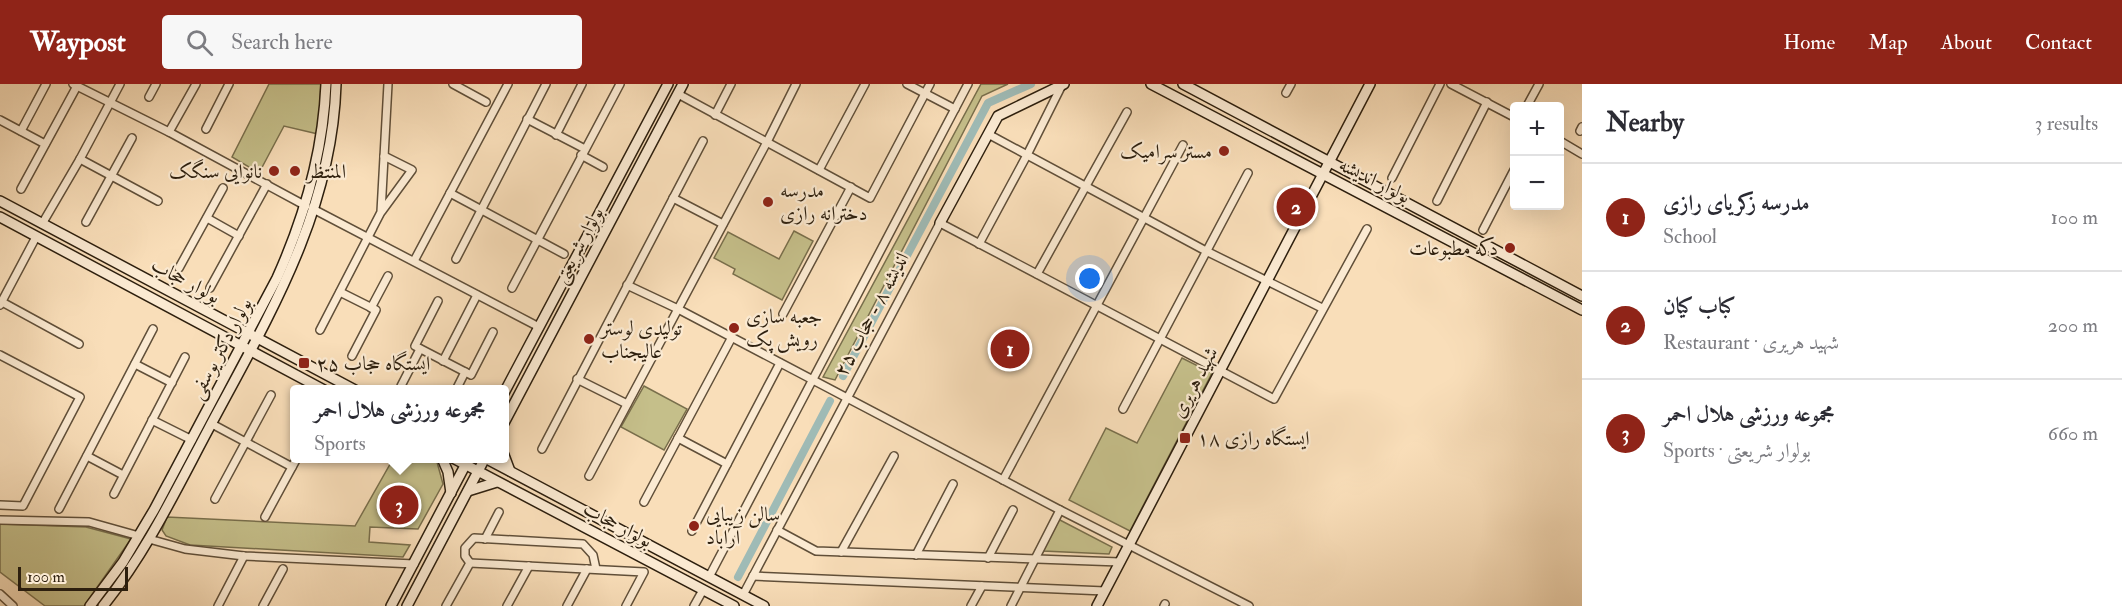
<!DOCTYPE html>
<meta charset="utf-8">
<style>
:root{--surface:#fff;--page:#f7f7f7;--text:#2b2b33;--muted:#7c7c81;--line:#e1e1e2;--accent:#8f2418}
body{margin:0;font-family:"IM FELL Double Pica",Amiri,serif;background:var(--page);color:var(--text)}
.controls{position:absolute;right:18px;top:18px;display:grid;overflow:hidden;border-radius:6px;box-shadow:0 6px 24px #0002}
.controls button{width:54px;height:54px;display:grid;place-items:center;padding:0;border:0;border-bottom:2px solid var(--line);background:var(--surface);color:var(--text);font:30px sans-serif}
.scale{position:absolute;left:18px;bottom:15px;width:110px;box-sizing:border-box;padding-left:6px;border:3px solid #2d1f0e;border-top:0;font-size:16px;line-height:21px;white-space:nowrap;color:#2d1f0e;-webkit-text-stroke:4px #fbead2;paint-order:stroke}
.you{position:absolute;left:1090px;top:195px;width:21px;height:21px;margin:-15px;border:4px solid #fff;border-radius:50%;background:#1a73e8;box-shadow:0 0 0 9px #1a73e833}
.badge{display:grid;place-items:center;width:39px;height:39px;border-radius:50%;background:var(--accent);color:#fff;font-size:20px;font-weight:700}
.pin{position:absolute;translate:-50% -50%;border:3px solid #fff;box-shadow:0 2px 6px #0006}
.popup{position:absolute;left:290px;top:301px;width:219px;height:78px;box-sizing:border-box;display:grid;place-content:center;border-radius:6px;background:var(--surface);filter:drop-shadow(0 2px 4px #0005);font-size:20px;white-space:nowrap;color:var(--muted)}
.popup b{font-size:22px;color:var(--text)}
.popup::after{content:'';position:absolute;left:50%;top:100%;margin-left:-12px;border:12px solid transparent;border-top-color:var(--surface)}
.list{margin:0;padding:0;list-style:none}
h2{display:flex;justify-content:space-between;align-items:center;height:78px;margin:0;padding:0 24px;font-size:26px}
h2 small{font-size:20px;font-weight:400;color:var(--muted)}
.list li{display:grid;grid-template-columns:39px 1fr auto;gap:18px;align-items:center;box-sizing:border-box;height:108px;padding:0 24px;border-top:2px solid var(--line)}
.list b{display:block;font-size:22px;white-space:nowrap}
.list p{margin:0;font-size:20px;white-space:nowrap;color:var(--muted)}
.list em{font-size:20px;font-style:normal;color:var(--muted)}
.icon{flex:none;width:33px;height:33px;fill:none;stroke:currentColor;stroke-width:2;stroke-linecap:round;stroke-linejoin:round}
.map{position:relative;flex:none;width:1582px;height:522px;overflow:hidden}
header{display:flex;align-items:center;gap:36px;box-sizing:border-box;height:84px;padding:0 30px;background:var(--accent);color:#fff}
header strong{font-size:28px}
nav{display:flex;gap:33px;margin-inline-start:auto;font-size:21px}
.search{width:420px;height:54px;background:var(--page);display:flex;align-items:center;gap:15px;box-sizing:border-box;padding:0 21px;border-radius:6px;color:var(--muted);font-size:22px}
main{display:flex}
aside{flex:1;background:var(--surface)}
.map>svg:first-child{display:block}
.green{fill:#c5bf8a;stroke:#796f4c;stroke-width:1.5}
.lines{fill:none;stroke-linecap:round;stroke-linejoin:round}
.canal{stroke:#9fbbb6;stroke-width:8}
.street-casing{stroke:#604f39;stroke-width:10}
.secondary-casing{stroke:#2d1f0e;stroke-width:12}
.street{stroke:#fbead2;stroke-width:7}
.secondary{stroke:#fbead2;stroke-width:9}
.poi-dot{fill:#8f2418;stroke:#fbead2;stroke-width:2}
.labels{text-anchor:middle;stroke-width:4.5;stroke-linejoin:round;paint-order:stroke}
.poi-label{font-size:20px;fill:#2d1f0e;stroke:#fbead2;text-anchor:start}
.street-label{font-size:20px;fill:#2d1f0e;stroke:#fbead2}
</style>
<header>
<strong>Waypost</strong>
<div class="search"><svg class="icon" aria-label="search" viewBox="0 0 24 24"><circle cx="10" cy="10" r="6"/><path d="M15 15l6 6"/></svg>Search here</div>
<nav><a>Home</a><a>Map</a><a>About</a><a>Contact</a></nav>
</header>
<main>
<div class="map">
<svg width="1582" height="522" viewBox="0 0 1582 522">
<rect width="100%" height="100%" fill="#f9deb9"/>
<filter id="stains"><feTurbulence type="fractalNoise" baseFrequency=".00333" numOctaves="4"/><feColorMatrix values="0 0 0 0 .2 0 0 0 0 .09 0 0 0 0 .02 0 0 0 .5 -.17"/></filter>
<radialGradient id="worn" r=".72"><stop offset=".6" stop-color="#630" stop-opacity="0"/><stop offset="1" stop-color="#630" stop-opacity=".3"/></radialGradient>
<!-- green -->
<g class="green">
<polygon points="269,0 321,0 318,50 284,42 259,89 232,73"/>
<polygon points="981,0 1008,0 982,12 835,296 823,293"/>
<polygon points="794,147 813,157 782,216 733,190 735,185 714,174 728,148 779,175"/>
<polygon points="1182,274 1212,289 1130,447 1069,416 1106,344 1137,359"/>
<polygon points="644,302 687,325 664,366 621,343"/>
<polygon points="393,375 430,375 437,378 443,400 418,445 370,443 369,458 410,461 403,473 190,461 166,452 162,446 167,433 355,442"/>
<polygon points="1058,435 1112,463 1109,470 1043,467"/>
<polygon points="0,440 86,443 131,455 84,522 45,522 0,488"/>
</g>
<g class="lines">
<!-- canal -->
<g class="canal">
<polyline points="843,292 988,19 1031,0"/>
<polyline points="738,493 830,317"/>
</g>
<defs>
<g id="street">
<polyline points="73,0 169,48 306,122"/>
<polyline points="453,0 486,18"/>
<polyline points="907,0 955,25"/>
<polyline points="1451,0 1514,33"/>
<polyline points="1286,9 1291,0"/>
<polyline points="678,10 870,114 930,0"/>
<polyline points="149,13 156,0"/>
<polyline points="1527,22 1539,0"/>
<polyline points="715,31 731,0"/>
<polyline points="527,35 585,65"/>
<polyline points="0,36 45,60"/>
<polyline points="206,45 229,0"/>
<polyline points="21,47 46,0"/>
<polyline points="1580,47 1582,43"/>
<polyline points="169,48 196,0"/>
<polyline points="988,50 1206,167 1322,224"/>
<polyline points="556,51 582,0"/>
<polyline points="1560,57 1582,70"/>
<polyline points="581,71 603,83"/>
<polyline points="80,75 158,117"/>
<polyline points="819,86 865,0"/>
<polyline points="1392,94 1440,0"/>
<polyline points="21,105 77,2"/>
<polyline points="450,109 564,170"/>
<polyline points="673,114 723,140"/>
<polyline points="1437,117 1487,18"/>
<polyline points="315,126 539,243"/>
<polyline points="382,127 412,86 384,72"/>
<polyline points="207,134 239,152"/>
<polyline points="86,138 132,54"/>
<polyline points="42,140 80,75 120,0"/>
<polyline points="1483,146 1514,86"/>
<polyline points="979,160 1027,71 1062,1"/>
<polyline points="456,175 546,0"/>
<polyline points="414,177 508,0"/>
<polyline points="179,184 223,104"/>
<polyline points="1037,190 1127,28"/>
<polyline points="627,201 678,225 1060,426 1249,522"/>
<polyline points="210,204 267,100"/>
<polyline points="512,204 620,0"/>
<polyline points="340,208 376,226 352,272"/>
<polyline points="438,217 415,262 471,291 493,248"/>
<polyline points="2,218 79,260"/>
<polyline points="0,221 36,153"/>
<polyline points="371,224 388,192"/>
<polyline points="783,230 851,103"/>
<polyline points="320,246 381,128 388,0"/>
<polyline points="0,271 80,313 23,422 0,421"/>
<polyline points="443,277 477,211"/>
<polyline points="135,280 172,299"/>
<polyline points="577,295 627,320"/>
<polyline points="401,302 420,265"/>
<polyline points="456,306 465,288"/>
<polyline points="1123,325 1248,89"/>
<polyline points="152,336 192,356"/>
<polyline points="212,340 292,383"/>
<polyline points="678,354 727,380"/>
<polyline points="542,365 703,57"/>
<polyline points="87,372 123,391"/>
<polyline points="589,392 767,58 796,0"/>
<polyline points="1003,396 1183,61"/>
<polyline points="114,410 185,273"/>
<polyline points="215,415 271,311"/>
<polyline points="644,418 732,253"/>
<polyline points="59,425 153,245"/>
<polyline points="265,433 297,374"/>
<polyline points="0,436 89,438 139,452"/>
<polyline points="777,446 816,467 1120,478"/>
<polyline points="692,447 780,279"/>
<polyline points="149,455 185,465 244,472 414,480"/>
<polyline points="485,455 499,428"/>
<polyline points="841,468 894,372"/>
<polyline points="916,471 953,400"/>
<polyline points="988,474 1013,426"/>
<polyline points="470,479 644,488 626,522"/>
<polyline points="470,479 465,472 465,464 474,454 583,460 593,471 596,485"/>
<polyline points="753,492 1105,507"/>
<polyline points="709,493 968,0"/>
<polyline points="0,510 13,522"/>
<polyline points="743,511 940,139 1274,315 1367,145"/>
<polyline points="218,522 244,472"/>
<polyline points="263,522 283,485"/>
<polyline points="446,522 470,479"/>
<polyline points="507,522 529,482"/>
<polyline points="567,522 587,485"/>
<polyline points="694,522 703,506"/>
<polyline points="971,522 982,502"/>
<polyline points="1011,522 1060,426"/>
<polyline points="1164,522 1165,520"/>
</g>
<g id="secondary">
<polyline points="1151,0 1582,226"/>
<polyline points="1183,0 1582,212"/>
<polyline points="0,117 355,306"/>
<polyline points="0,133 324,306"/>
<polyline points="940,139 998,32 1064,0"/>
<polyline points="504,309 668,0"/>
<polyline points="504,339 683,0"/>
<polyline points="504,371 510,387"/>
<polyline points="442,374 448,388 451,409"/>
<polyline points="453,374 734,522"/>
<polyline points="485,374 764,522"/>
<polyline points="468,407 497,398"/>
<path d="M 90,522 L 123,478 L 154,426 L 277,194 C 305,132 323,69 326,0"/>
<path d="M 103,522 C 146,469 176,406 208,346 C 267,235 332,130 336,0"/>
<polyline points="391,522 469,374"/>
<polyline points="407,522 485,374"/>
<polyline points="1097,522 1370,0"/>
</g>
</defs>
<!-- street casing -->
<use href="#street" class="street-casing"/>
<!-- secondary casing -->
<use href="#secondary" class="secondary-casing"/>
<!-- street -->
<use href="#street" class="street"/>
<!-- secondary -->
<use href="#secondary" class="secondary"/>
</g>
<!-- markers -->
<g class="poi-dot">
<circle cx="1224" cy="67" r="6"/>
<circle cx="274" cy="87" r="6"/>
<circle cx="295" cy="87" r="6"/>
<circle cx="768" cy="118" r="6"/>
<circle cx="1510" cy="164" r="6"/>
<circle cx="734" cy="244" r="6"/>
<circle cx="589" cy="255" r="6"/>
<rect x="298" y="273" width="12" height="12" rx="3"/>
<rect x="1179" y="348" width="12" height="12" rx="3"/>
<circle cx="694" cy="442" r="6"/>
</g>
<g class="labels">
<!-- poi labels -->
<g class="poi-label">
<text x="1212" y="74" text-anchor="end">مستر سرامیک</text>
<text x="262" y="94" text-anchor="end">نانوایی سنگک</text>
<text x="307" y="94">المنتظر</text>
<text x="780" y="113">مدرسه<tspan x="780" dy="23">دخترانه رازی</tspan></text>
<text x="1498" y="171" text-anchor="end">دکه مطبوعات</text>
<text x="746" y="239">جعبه سازی<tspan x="746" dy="23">رویش پک</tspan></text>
<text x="601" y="251">تولیدی لوستر<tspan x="601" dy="23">عالیجناب</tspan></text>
<text x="316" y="286">ایستگاه حجاب ۲۵</text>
<text x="1197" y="361">ایستگاه رازی ۱۸</text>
<text x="706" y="437">سالن زیبایی<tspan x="706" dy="23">آراباد</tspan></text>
</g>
<!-- street labels -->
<g class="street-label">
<text transform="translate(1375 96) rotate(27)" y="7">بولوار اندیشه</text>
<text transform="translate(578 161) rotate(-62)" y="7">بولوار شریعتی</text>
<text transform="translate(186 196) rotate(28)" y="7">بولوار حجاب</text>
<text transform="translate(871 230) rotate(-62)" y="7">اندیشه ۸ - حجاب ۲۵</text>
<text transform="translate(220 264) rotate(-62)" y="7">بولوار دکتر یوسفی</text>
<text transform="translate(1194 298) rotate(-62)" y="7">شهید هریری</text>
<text transform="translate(618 440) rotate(28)" y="7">بولوار حجاب</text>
</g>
</g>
<rect width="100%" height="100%" filter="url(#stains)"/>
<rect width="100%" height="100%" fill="url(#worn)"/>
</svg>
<div class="controls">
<button>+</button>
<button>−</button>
</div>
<div class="scale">100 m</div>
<div class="you"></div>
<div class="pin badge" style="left:1010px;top:265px">1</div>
<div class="pin badge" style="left:1296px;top:123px">2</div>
<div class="pin badge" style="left:399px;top:421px">3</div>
<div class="popup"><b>مجموعه ورزشی هلال احمر</b>Sports</div>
</div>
<aside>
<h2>Nearby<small>3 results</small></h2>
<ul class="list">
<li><span class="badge">1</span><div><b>مدرسه زکریای رازی</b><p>School</p></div><em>100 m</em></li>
<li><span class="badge">2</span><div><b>کباب کیان</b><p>Restaurant · شهید هریری</p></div><em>200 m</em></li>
<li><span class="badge">3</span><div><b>مجموعه ورزشی هلال احمر</b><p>Sports · بولوار شریعتی</p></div><em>660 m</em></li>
</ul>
</aside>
</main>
